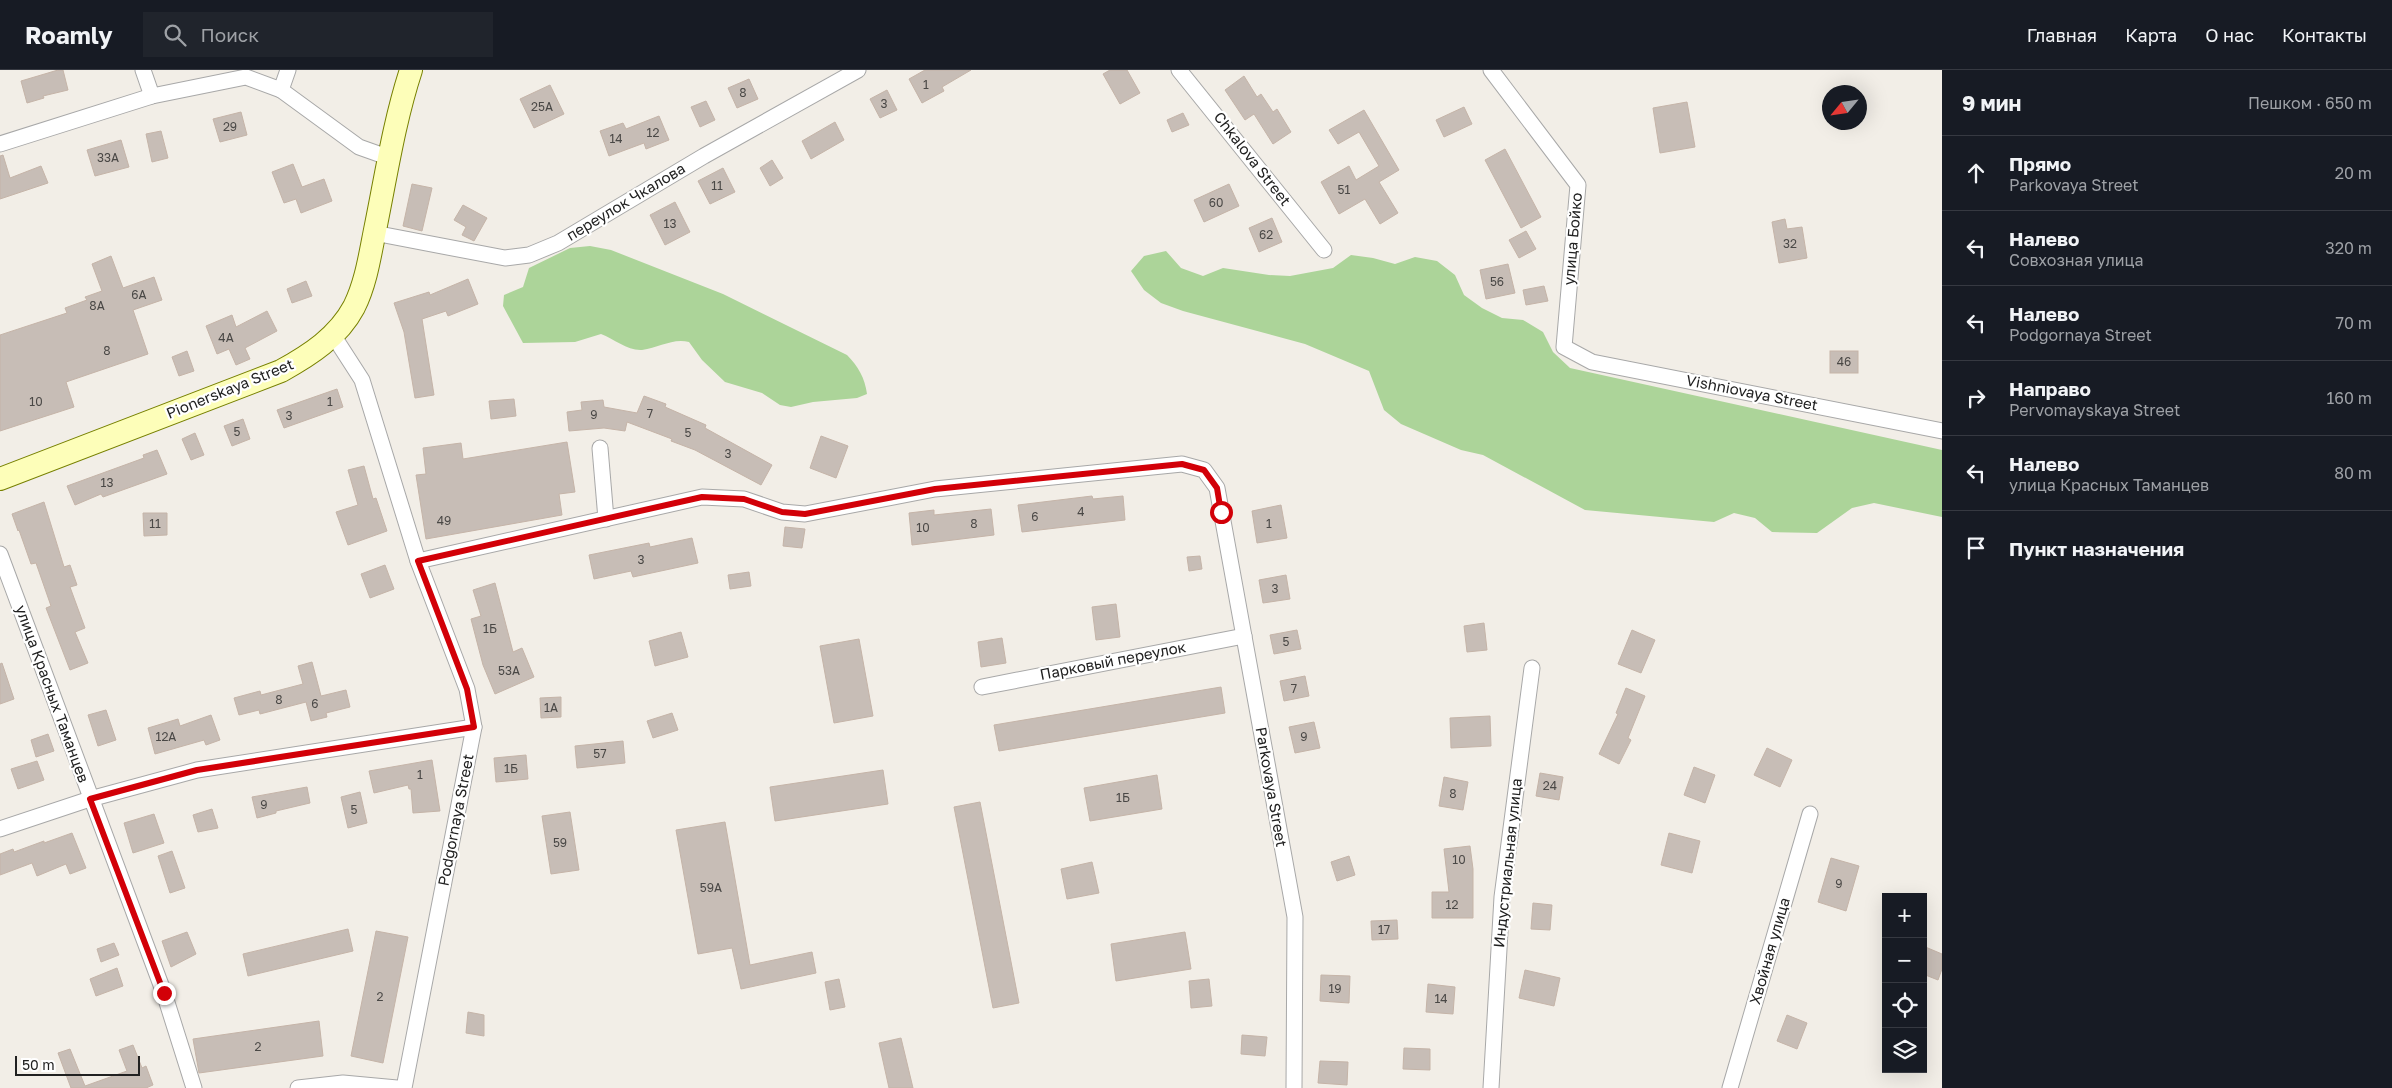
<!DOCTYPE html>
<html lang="ru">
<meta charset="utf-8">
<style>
:root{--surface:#171b24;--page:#20242c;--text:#f1f3f6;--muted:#9ea1a6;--line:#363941}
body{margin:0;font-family:"Golos Text",sans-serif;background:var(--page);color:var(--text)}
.controls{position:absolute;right:15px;bottom:15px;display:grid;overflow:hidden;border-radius:0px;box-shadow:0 5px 20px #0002}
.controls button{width:45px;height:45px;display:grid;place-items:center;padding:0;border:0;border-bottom:1px solid var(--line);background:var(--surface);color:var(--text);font:25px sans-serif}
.compass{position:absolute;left:1822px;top:15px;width:45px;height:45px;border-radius:50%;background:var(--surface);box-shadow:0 5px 20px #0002;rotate:241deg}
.scale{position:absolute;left:15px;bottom:12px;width:125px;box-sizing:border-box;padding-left:5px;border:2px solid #212121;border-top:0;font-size:14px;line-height:18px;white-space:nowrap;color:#212121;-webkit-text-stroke:4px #fff;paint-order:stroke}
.stop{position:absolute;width:15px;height:15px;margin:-11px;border:4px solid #d20008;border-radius:50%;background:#fff}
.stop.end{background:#d20008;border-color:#fff;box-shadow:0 1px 5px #0008}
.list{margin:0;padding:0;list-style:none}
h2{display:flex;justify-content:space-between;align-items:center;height:65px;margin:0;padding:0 20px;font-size:21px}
h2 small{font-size:16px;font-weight:400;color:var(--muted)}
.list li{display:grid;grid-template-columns:32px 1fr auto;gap:15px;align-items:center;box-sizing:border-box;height:75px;padding:0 20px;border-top:1px solid var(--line)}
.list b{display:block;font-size:19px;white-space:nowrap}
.list p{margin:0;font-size:16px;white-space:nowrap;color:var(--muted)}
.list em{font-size:16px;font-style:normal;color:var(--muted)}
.icon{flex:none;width:28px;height:28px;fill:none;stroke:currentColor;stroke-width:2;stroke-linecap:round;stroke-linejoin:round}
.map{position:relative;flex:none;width:1942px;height:1018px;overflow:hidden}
header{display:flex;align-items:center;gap:30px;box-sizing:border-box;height:70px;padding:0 25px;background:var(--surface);border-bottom:1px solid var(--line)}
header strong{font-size:24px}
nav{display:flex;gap:28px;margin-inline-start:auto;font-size:18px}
.search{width:350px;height:45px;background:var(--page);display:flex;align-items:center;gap:12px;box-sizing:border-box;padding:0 18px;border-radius:0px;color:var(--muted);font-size:19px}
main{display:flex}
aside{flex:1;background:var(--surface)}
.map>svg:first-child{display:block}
.forest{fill:#acd499}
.building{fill:#c7bdb6;stroke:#c5b4a8}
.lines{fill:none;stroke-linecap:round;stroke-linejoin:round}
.minor-casing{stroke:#a8a8a8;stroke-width:17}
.secondary-casing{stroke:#778000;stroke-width:24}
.minor{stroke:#fff;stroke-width:15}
.secondary{stroke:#fdfeb9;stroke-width:22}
.route{stroke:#d20008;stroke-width:6}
.labels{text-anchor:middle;stroke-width:4.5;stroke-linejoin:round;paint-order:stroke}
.number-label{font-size:12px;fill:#4a4846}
.street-label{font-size:15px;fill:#212121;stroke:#fff}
</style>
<header>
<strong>Roamly</strong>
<div class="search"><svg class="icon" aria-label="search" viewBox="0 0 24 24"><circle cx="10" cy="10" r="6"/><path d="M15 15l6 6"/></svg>Поиск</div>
<nav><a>Главная</a><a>Карта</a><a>О нас</a><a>Контакты</a></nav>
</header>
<main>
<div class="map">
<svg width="1942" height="1018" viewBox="0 0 1942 1018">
<rect width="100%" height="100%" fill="#f2eee7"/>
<!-- forest -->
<g class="forest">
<path d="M 590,176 L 611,180 L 723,224 L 847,285 C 858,296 865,308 867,324 L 857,328 L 813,332 L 791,337 L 780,335 L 762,323 L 725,312 L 702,290 L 689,272 C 672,268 659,278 642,280 C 628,281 614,269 601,264 L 575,272 L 523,273 L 503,236 L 504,225 L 523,217 L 529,198 L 570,178 Z"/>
<polygon points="1166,181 1181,198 1203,206 1223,198 1269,205 1290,206 1333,198 1351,185 1373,188 1395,194 1415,187 1437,191 1455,205 1464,225 1482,238 1502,248 1523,250 1543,262 1553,282 1570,298 1942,380 1942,447 1874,433 1852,438 1817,463 1772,462 1755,448 1734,443 1714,452 1585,440 1483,385 1461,380 1401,354 1384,340 1369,301 1305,274 1183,241 1161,233 1144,220 1131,201 1144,186"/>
</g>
<!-- building -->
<g class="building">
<polygon points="58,0 63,0 68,20 43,26 44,28 27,33 21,11"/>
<polygon points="925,0 971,0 942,17 944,21 922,33 909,9"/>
<polygon points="1110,0 1127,0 1140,23 1120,34 1103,4"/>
<polygon points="1244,6 1257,27 1261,24 1273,42 1277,39 1291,62 1273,74 1254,44 1245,50 1225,20"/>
<polygon points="749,9 758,29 737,38 728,18"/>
<polygon points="550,15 564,44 534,58 520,29"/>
<polygon points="887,20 897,40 880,48 870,29"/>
<polygon points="706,31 715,50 700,57 691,37"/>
<polygon points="1687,32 1695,77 1660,83 1653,38"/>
<polygon points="1464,37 1472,54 1444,67 1436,50"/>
<polygon points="1364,40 1399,100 1379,112 1398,143 1380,154 1365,129 1339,144 1321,112 1349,96 1356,110 1379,96 1359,62 1338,74 1329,60"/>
<polygon points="241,42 247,65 220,72 213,49"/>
<polygon points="1183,43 1189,55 1172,62 1167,50"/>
<polygon points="659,46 669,70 646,79 644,73 609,86 600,61 623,53 626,59"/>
<polygon points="835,52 844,70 811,89 802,71"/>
<polygon points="161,61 168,88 152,92 146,64"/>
<polygon points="121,70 129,97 95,106 87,80"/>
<polygon points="1505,79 1541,147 1521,158 1485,90"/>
<polygon points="3,85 10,108 41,96 48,113 0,129 0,86"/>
<polygon points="772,90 783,108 770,116 760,98"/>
<polygon points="293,94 302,117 324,109 332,131 301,143 296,129 284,133 272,102"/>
<polygon points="723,98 735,122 710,134 698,111"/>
<polygon points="412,114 432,118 422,161 403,156"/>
<polygon points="1229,114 1239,136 1204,152 1194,130"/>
<polygon points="675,132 690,162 665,175 650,145"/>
<polygon points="463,135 487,148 474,171 462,165 466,157 454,150"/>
<polygon points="1272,148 1282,172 1259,182 1249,158"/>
<polygon points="1785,149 1787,159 1802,157 1807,188 1779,193 1772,152"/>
<polygon points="1526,161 1536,179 1519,188 1509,170"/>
<polygon points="111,186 123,218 154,207 162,230 133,240 148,284 66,312 74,337 0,361 0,265 67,243 65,238 87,230 85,227 102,221 92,194"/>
<polygon points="1508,194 1515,223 1486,229 1480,200"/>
<polygon points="468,209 478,234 448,246 446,241 422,249 434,325 415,328 404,262 394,233 429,222 430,225"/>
<polygon points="306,211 312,226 292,233 287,219"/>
<polygon points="1544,216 1548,231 1526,235 1523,220"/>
<polygon points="267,241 277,261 245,278 250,289 236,295 229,279 217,284 206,256 232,245 236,257"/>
<polygon points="187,281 194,301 179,306 172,287"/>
<rect x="1830" y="281" width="28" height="22"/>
<polygon points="337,319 343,337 284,358 277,340"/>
<polygon points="644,326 666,334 665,337 706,355 705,358 772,395 761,415 695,380 671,371 672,369 627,352 625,361 604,358 569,361 567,342 582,340 581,332 603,330 604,337 637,343"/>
<polygon points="514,329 516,346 491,349 489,331"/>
<polygon points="243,349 250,369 232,376 224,356"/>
<polygon points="195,363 204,385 191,390 182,369"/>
<polygon points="821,366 848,376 836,408 810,398"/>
<polygon points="567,372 575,422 559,424 562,445 426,469 416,405 426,404 423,378 461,373 463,389"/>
<polygon points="157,380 167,404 103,427 101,424 75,435 67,416 144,388 143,385"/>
<polygon points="364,396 373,429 376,428 387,461 348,475 336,442 358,435 348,400"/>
<polygon points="1092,426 1093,429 1123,426 1125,450 1022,462 1018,435"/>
<polygon points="44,432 64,497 70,495 77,515 70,517 85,558 75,562 88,593 70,600 46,538 51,536 36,493 31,494 19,460 18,461 12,444"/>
<polygon points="1281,435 1287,468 1257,473 1252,441"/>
<polygon points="991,439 994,465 912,475 909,443 934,440 934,445"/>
<polygon points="143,443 167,443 167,465 144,466"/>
<polygon points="785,457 805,459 802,478 783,476"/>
<polygon points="692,468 698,493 633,507 631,501 594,509 589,485 649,473 650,477"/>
<polygon points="1200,486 1202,499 1189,501 1187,487"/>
<polygon points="385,495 394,519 370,528 361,504"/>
<polygon points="749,502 751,516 730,519 728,505"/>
<polygon points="1286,505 1290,529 1263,533 1259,510"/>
<polygon points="495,513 513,582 522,578 534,607 495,624 483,595 471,549 481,546 473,520"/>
<polygon points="1116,534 1120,567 1096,570 1092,537"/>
<polygon points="1484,553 1487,580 1467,582 1464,556"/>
<polygon points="1297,560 1301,579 1274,584 1270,565"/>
<polygon points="1632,560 1655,570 1641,603 1618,594"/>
<polygon points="681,562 688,587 655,596 649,571"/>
<polygon points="1002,568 1006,593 981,597 978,572"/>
<polygon points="859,569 873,646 834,653 820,576"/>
<polygon points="312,592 321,626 346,620 350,637 326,643 327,647 311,651 306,632 260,644 259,640 239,645 234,628 260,621 261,625 303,614 298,596"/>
<polygon points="2,593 14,629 0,634 0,594"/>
<polygon points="1305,606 1309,626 1284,631 1280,611"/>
<polygon points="1221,617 1225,643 999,681 994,655"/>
<polygon points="1626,618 1645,626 1628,668 1631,670 1619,694 1599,684 1618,644 1616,643"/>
<polygon points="561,627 561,647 541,648 540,628"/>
<polygon points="106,640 116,670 98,676 88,645"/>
<polygon points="672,643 678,660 653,668 647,651"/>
<polygon points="211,645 220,670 206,675 204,670 155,684 148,658 178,649 180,656"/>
<polygon points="1490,646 1491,676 1451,678 1450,648"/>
<polygon points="1314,652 1320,678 1295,683 1289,657"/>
<polygon points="48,664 54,681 36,687 31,670"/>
<polygon points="623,671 625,693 577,698 575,676"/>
<polygon points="1767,678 1792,690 1780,717 1754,705"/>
<polygon points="526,685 528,709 496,712 494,688"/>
<polygon points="432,690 440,741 413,743 411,719 409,719 408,715 374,723 369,701"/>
<polygon points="37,691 44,710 18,719 11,699"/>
<polygon points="1694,697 1715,705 1705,733 1684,725"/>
<polygon points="883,700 888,734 775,751 770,717"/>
<polygon points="1540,703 1563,707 1559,730 1536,726"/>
<polygon points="1157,705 1162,739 1090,751 1084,718"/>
<polygon points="1444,707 1468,712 1463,740 1439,736"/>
<polygon points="307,717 310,733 276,741 276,743 257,748 252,727"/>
<polygon points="360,722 367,753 348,758 341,727"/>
<polygon points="980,732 1019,933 993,938 954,737"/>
<polygon points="212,739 218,758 198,762 193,745"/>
<polygon points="570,742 579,800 551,804 542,746"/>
<polygon points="154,744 164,773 133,783 124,753"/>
<polygon points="725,752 750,895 812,882 816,903 741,919 732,878 698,884 676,760"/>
<polygon points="72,763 86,798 70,804 66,794 37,806 32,793 0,805 0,784 13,779 14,782 44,771 44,773"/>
<polygon points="1669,763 1700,771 1692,803 1661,795"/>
<polygon points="1470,776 1473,799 1473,848 1432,848 1432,822 1449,822 1444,779"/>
<polygon points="172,781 185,818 170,823 158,786"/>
<polygon points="1349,786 1355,805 1337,811 1331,792"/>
<polygon points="1831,788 1859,796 1846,841 1818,832"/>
<polygon points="1092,792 1099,823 1067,829 1061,799"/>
<polygon points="1533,833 1552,835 1550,860 1531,859"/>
<polygon points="1397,850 1398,869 1372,870 1371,851"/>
<polygon points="348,859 353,881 248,906 243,884"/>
<polygon points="376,861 408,867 383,993 351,986"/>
<polygon points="187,862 196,884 171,897 162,871"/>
<polygon points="1185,862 1191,899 1116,911 1111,874"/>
<polygon points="114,873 119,885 101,892 97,879"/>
<polygon points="1923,876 1942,884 1942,899 1938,910 1923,904"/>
<polygon points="117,898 123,916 96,926 90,909"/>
<polygon points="1525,900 1560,908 1554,936 1519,928"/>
<polygon points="1321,905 1350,906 1349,933 1320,931"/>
<polygon points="839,909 845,937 830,940 825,912"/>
<polygon points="1209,909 1212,936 1191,938 1189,911"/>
<polygon points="1428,914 1455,917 1453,944 1426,942"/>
<polygon points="468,942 484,945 484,966 466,963"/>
<polygon points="1787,945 1807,953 1797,979 1777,971"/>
<polygon points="319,951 323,986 199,1003 193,969"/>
<polygon points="1242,965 1267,967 1265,986 1241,984"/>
<polygon points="901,968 913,1018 889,1018 879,973"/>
<polygon points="133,975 142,998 146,996 153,1015 146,1018 71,1018 58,983 70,979 85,1016 127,1001 119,980"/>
<polygon points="1404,978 1430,979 1430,1000 1403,999"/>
<polygon points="1320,991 1348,992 1347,1015 1318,1013"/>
</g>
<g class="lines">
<defs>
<g id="minor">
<polyline points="143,0 152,26"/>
<polyline points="1179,0 1324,180"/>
<polyline points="1491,0 1578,115 1564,277 1592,292 1942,361"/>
<polyline points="281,20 359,77 390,88"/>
<polyline points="0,74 152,26 246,7 281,20 288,0"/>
<polyline points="374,163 505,188 529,185 558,173 704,86 858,0"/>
<polyline points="333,265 362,310 418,491 467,619 474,657 404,1018"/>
<polyline points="600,378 606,449"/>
<polyline points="0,484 164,923 194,1018"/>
<polyline points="418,491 702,427 744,429 782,442 805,444 935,419 1182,394 1204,400 1217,418 1295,847 1294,1018"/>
<polyline points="982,617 1244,566"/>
<polyline points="0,759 90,729 197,700 474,657"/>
<polyline points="298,1018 343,1013 397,1018"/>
<polyline points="1491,1018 1502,827 1532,598"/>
<polyline points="1730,1018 1810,744"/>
</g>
<path id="secondary" d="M 0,409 L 281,301 C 310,285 338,267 354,237 C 366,213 370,185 375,160 C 386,106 394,52 411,0"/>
</defs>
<!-- minor casing -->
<use href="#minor" class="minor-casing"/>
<!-- secondary casing -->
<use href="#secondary" class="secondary-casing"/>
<!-- minor -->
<use href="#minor" class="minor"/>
<!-- secondary -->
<use href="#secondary" class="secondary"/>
</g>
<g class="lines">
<!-- route -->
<polyline class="route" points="164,923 90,729 197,700 474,657 467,619 418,491 702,427 744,429 782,442 805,444 935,419 1182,394 1204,400 1217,418 1221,442"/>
</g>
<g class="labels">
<!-- number labels -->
<g class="number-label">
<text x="926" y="19">1</text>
<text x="743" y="27">8</text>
<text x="884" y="38">3</text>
<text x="542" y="41">25А</text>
<text x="230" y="61">29</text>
<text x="653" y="67">12</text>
<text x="616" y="73">14</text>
<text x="108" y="92">33А</text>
<text x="717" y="120">11</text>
<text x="1344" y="124">51</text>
<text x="1216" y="137">60</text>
<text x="670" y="158">13</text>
<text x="1266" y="169">62</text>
<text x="1790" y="178">32</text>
<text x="1497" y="216">56</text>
<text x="139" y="229">6А</text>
<text x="97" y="240">8А</text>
<text x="226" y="272">4А</text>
<text x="107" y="285">8</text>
<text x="1844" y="296">46</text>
<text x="36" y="336">10</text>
<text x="330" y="336">1</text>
<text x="650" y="348">7</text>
<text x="594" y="349">9</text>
<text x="289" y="350">3</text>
<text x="237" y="366">5</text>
<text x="688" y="367">5</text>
<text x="728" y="388">3</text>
<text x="107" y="417">13</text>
<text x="1081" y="446">4</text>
<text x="1035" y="451">6</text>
<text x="444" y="455">49</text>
<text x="155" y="458">11</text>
<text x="974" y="458">8</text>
<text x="1269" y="458">1</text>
<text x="923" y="462">10</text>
<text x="641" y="494">3</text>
<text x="1275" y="523">3</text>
<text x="490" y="563">1Б</text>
<text x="1286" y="576">5</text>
<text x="509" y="605">53А</text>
<text x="1294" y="623">7</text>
<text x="279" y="634">8</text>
<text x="315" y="638">6</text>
<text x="551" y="642">1А</text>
<text x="166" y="671">12А</text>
<text x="1304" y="671">9</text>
<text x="600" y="688">57</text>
<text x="511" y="703">1Б</text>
<text x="420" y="709">1</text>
<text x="1550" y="720">24</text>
<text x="1453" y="728">8</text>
<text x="1123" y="732">1Б</text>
<text x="264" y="739">9</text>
<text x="354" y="744">5</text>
<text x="560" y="777">59</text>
<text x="1459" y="794">10</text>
<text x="1839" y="818">9</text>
<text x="711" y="822">59А</text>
<text x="1452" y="839">12</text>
<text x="1384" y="864">17</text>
<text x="1335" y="923">19</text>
<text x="380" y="931">2</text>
<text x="1441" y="933">14</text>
<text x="258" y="981">2</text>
</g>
<!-- street labels -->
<g class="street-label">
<text transform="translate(1252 89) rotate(52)" y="5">Chkalova Street</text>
<text transform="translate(626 132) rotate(-31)" y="5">переулок Чкалова</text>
<text transform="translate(1573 169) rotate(-85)" y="5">улица Бойко</text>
<text transform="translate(230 319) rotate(-22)" y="5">Pionerskaya Street</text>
<text transform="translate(1752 323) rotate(11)" y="5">Vishniovaya Street</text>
<text transform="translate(1113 591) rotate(-11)" y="5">Парковый переулок</text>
<text transform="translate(52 624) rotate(70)" y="5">улица Красных Таманцев</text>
<text transform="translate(1271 717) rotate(80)" y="5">Parkovaya Street</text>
<text transform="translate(456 750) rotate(-79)" y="5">Podgornaya Street</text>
<text transform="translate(1508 793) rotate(-84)" y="5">Индустриальная улица</text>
<text transform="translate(1770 881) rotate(-74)" y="5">Хвойная улица</text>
</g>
</g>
</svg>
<div class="controls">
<button>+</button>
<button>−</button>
<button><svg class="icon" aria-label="locate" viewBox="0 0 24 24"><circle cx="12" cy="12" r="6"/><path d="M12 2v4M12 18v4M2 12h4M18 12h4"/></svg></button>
<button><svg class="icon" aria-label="layers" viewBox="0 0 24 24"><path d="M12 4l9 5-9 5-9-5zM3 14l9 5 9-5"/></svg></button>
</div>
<svg class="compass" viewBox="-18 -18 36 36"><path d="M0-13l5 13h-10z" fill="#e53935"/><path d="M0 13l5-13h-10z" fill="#9ea1a6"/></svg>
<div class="scale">50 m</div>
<div class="stop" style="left:1221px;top:442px"></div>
<div class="stop end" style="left:164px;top:923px"></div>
</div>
<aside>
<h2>9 мин<small>Пешком · 650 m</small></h2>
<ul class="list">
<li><svg class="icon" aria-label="ahead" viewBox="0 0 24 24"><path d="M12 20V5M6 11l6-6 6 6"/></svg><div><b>Прямо</b><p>Parkovaya Street</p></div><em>20 m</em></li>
<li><svg class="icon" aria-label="left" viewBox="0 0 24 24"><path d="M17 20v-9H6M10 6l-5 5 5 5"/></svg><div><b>Налево</b><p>Совхозная улица</p></div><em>320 m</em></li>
<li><svg class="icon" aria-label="left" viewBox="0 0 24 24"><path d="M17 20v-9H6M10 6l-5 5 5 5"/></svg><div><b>Налево</b><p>Podgornaya Street</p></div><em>70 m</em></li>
<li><svg class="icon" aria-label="right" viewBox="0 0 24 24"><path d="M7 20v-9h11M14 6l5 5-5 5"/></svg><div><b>Направо</b><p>Pervomayskaya Street</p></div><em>160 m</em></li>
<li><svg class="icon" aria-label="left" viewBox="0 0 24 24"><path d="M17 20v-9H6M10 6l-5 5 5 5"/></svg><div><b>Налево</b><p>улица Красных Таманцев</p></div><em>80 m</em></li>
<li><svg class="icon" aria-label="arrive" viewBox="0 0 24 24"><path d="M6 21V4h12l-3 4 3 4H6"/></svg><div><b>Пункт назначения</b></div></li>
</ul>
</aside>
</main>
